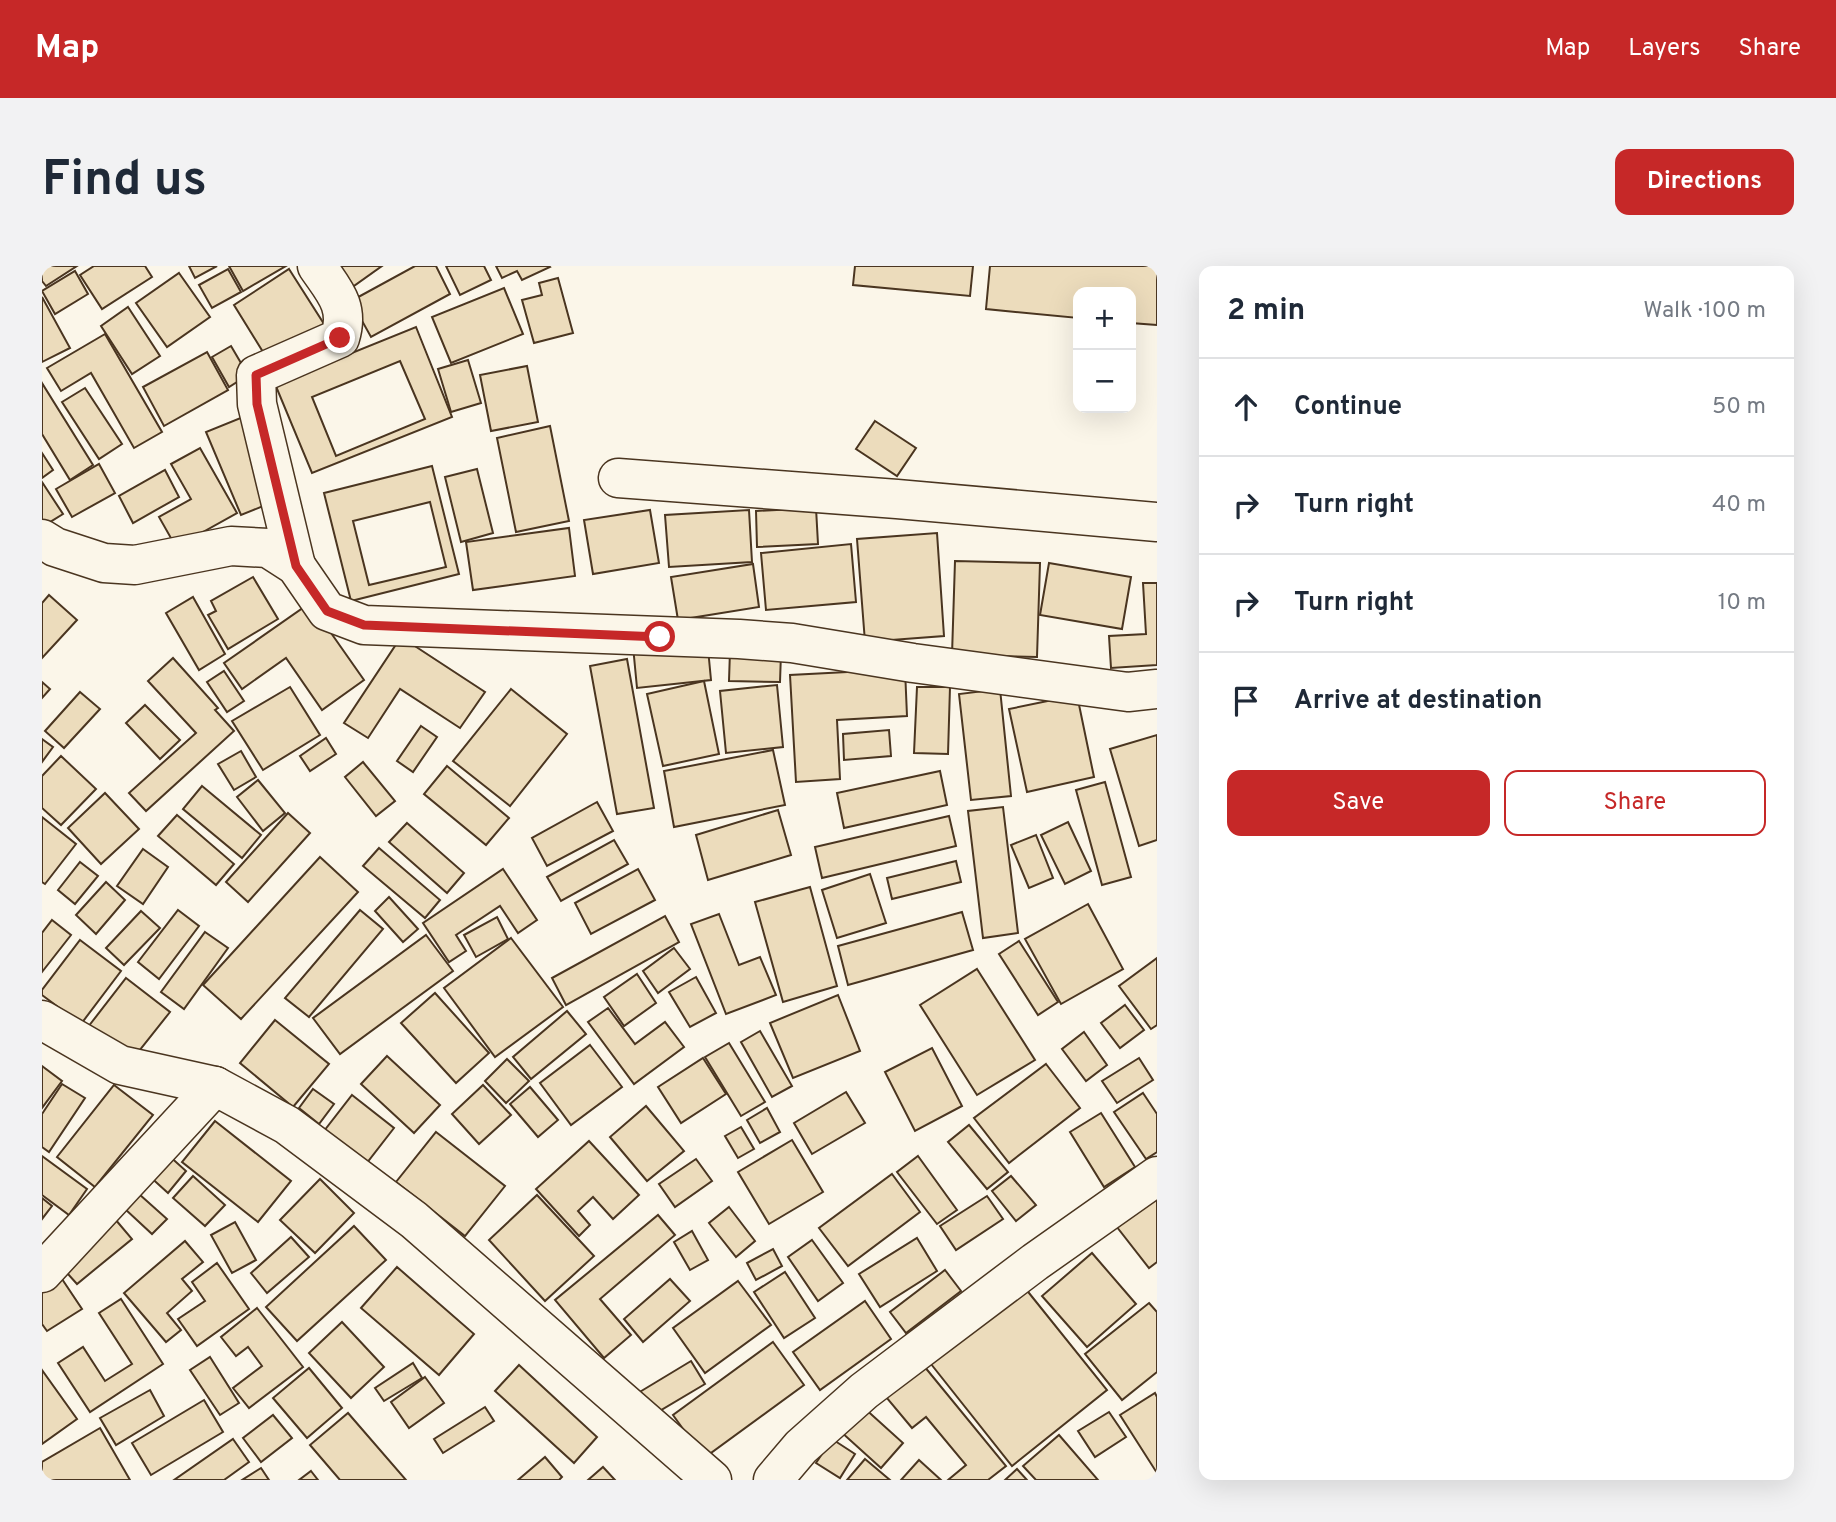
<!DOCTYPE html>
<meta charset="utf-8">
<style>
:root{--surface:#fff;--page:#f2f2f3;--text:#1f2937;--muted:#747a83;--line:#e0e1e3;--accent:#c62828}
body{margin:0;font-family:Overpass,sans-serif;background:var(--page);color:var(--text)}
.controls{position:absolute;right:21px;top:21px;display:grid;overflow:hidden;border-radius:14px;box-shadow:0 7px 28px #0002}
.controls button{width:63px;height:63px;display:grid;place-items:center;padding:0;border:0;border-bottom:2px solid var(--line);background:var(--surface);color:var(--text);font:35px sans-serif}
.stop{position:absolute;width:21px;height:21px;margin:-16px;border:5px solid #c62828;border-radius:50%;background:#fff}
.stop.end{background:#c62828;border-color:#fff;box-shadow:0 2px 7px #0008}
.list{margin:0;padding:0;list-style:none}
h2{display:flex;justify-content:space-between;align-items:center;height:91px;margin:0;padding:0 28px;font-size:30px}
h2 small{font-size:23px;font-weight:400;color:var(--muted)}
.list li{display:grid;grid-template-columns:46px 1fr auto;gap:21px;align-items:center;box-sizing:border-box;height:98px;padding:0 28px;border-top:2px solid var(--line)}
.list b{display:block;font-size:26px;white-space:nowrap}
.list em{font-size:23px;font-style:normal;color:var(--muted)}
.actions{display:flex;gap:14px;padding:21px 28px}
.actions a{flex:1;padding:16px 0;border:2px solid var(--accent);border-radius:14px;text-align:center;font-size:24px;color:var(--accent)}
.actions .main{background:var(--accent);color:#fff}
.icon{flex:none;width:38px;height:38px;fill:none;stroke:currentColor;stroke-width:2;stroke-linecap:round;stroke-linejoin:round}
.map{position:relative;flex:none;width:1115px;height:1214px;overflow:hidden;border-radius:14px}
header{display:flex;align-items:center;gap:42px;box-sizing:border-box;height:98px;padding:0 35px;background:var(--accent);color:#fff}
header strong{font-size:33px}
nav{display:flex;gap:38px;margin-inline-start:auto;font-size:24px}
.intro{display:flex;align-items:center;justify-content:space-between;box-sizing:border-box;height:168px;padding:0 42px}
h1{margin:0;font-size:49px}
.button{padding:18px 32px;border-radius:14px;background:var(--accent);color:#fff;font-size:24px;font-weight:700}
main{display:flex;gap:42px;padding:0 42px}
aside{flex:1;background:var(--surface);border-radius:14px;box-shadow:0 7px 28px #0002}
.map>svg:first-child{display:block}
.building{fill:#ecdcbc;stroke:#4a3520;stroke-width:2;fill-rule:evenodd}
.lines{fill:none;stroke-linecap:round;stroke-linejoin:round}
.minor-casing{stroke:#4a3520;stroke-width:41}
.minor{stroke:#fbf6e9;stroke-width:38}
.route{stroke:#c62828;stroke-width:9}
</style>
<header>
<strong>Map</strong>
<nav><a>Map</a><a>Layers</a><a>Share</a></nav>
</header>
<div class="intro"><h1>Find us</h1><a class="button">Directions</a></div>
<main>
<div class="map">
<svg width="1115" height="1214" viewBox="0 0 1115 1214">
<rect width="100%" height="100%" fill="#fbf6e9"/>
<!-- building -->
<g class="building">
<polygon points="0,0 35,0 4,20 0,15"/>
<polygon points="52,0 103,0 110,11 60,43 38,9"/>
<polygon points="147,0 175,0 153,12"/>
<polygon points="187,0 244,0 201,25"/>
<polygon points="293,0 340,0 309,22"/>
<polygon points="373,0 394,0 408,28 329,71 309,35"/>
<polygon points="404,0 442,0 449,14 418,29"/>
<polygon points="454,0 507,0 508,1 480,14 475,5 460,12"/>
<polygon points="813,0 931,0 928,30 811,19"/>
<polygon points="948,0 1115,0 1115,59 1089,57 1089,26 1036,26 1036,52 944,43"/>
<polygon points="186,3 199,26 170,42 157,19"/>
<polygon points="247,3 282,58 226,94 192,39"/>
<polygon points="33,5 46,28 13,48 0,25"/>
<polygon points="137,7 168,51 125,81 94,37"/>
<polygon points="516,12 531,67 492,77 480,34 500,29 497,17"/>
<polygon points="462,22 481,68 409,97 390,51"/>
<polygon points="0,31 28,82 0,96"/>
<polygon points="86,41 118,90 90,108 59,60"/>
<path d="M 374,61 L 410,151 L 270,207 L 233,118 ZM 358,95 L 383,153 L 294,190 L 270,131 Z"/>
<polygon points="63,68 120,166 92,182 49,107 19,125 5,102"/>
<polygon points="189,80 206,109 187,121 170,91"/>
<polygon points="165,86 186,124 122,160 101,121"/>
<polygon points="426,94 439,137 409,146 396,103"/>
<polygon points="485,100 496,156 449,165 438,109"/>
<polygon points="0,117 51,199 28,214 0,168"/>
<polygon points="43,122 80,178 57,193 20,136"/>
<polygon points="201,151 236,234 199,249 164,166"/>
<polygon points="833,155 874,182 855,210 814,183"/>
<polygon points="508,160 527,255 474,266 455,172"/>
<polygon points="158,182 195,247 134,281 117,251 149,233 129,198"/>
<polygon points="0,187 11,204 0,212"/>
<polygon points="57,198 73,227 30,251 14,223"/>
<path d="M 390,200 L 417,308 L 309,335 L 282,227 ZM 388,236 L 404,301 L 327,319 L 311,255 Z"/>
<polygon points="435,203 451,267 419,276 403,211"/>
<polygon points="123,204 137,231 91,257 77,230"/>
<polygon points="0,216 21,248 0,261"/>
<polygon points="774,242 776,278 715,281 714,245"/>
<polygon points="608,244 617,297 551,308 542,254"/>
<polygon points="707,244 710,296 627,301 623,249"/>
<polygon points="527,262 533,310 431,324 424,276"/>
<polygon points="895,267 902,370 823,376 815,273"/>
<polygon points="809,278 814,336 724,344 719,287"/>
<polygon points="913,295 998,297 995,391 910,389"/>
<polygon points="1007,297 1089,311 1080,363 998,349"/>
<polygon points="711,298 717,341 636,354 629,311"/>
<polygon points="211,311 236,353 186,383 166,349 174,345 169,335"/>
<polygon points="1101,317 1115,317 1115,399 1069,402 1067,370 1104,368"/>
<polygon points="7,329 35,354 0,392 0,337"/>
<polygon points="151,331 183,388 157,404 124,347"/>
<polygon points="268,337 322,414 280,444 244,392 200,423 182,397"/>
<polygon points="359,371 443,426 418,462 358,423 326,472 302,457"/>
<polygon points="665,372 669,414 595,422 591,380"/>
<polygon points="688,385 739,387 738,416 687,415"/>
<polygon points="131,392 176,442 173,444 192,465 104,545 87,527 154,467 106,415"/>
<polygon points="585,393 612,542 575,548 548,400"/>
<polygon points="863,403 865,450 795,454 798,513 754,516 748,409"/>
<polygon points="182,405 202,435 185,446 165,416"/>
<polygon points="662,415 677,488 621,500 605,428"/>
<polygon points="0,416 8,423 0,432"/>
<polygon points="735,419 741,481 684,487 678,425"/>
<polygon points="248,421 278,469 221,504 190,455"/>
<polygon points="875,421 908,421 906,488 872,487"/>
<polygon points="469,423 525,468 468,540 411,495"/>
<polygon points="958,423 969,530 929,534 917,428"/>
<polygon points="38,426 58,443 22,482 3,465"/>
<polygon points="1035,429 1052,511 985,526 967,443"/>
<polygon points="103,439 138,474 118,493 84,457"/>
<polygon points="379,460 395,471 371,506 355,495"/>
<polygon points="847,464 849,490 802,494 801,468"/>
<polygon points="1115,469 1115,574 1097,580 1068,483"/>
<polygon points="284,472 294,488 268,505 258,490"/>
<polygon points="0,473 11,481 0,496"/>
<polygon points="731,484 743,539 632,561 622,505"/>
<polygon points="199,485 214,511 192,524 176,498"/>
<polygon points="19,490 54,523 19,559 0,542 0,510"/>
<polygon points="321,496 353,535 334,550 303,511"/>
<polygon points="405,500 467,552 444,579 382,528"/>
<polygon points="898,505 905,539 802,562 795,527"/>
<polygon points="216,514 243,547 221,565 195,531"/>
<polygon points="1063,516 1089,611 1060,619 1034,524"/>
<polygon points="160,520 219,569 200,592 141,543"/>
<polygon points="63,527 97,563 59,598 26,562"/>
<polygon points="555,536 571,565 505,600 490,572"/>
<polygon points="961,541 976,667 941,672 926,545"/>
<polygon points="736,544 749,589 666,614 654,569"/>
<polygon points="246,547 268,567 206,636 184,616"/>
<polygon points="135,549 192,598 174,619 116,570"/>
<polygon points="907,550 914,580 780,612 773,581"/>
<polygon points="0,551 34,578 3,618 0,616"/>
<polygon points="1026,556 1049,605 1023,618 999,569"/>
<polygon points="365,557 422,607 405,627 347,576"/>
<polygon points="994,569 1011,612 987,622 969,579"/>
<polygon points="572,574 586,598 519,635 505,611"/>
<polygon points="337,582 398,634 383,652 321,600"/>
<polygon points="101,583 126,601 101,638 75,620"/>
<polygon points="278,591 316,626 199,753 161,719"/>
<polygon points="914,595 919,616 850,633 845,612"/>
<polygon points="38,596 56,610 33,638 16,624"/>
<polygon points="461,603 495,654 476,667 458,640 414,669 424,685 407,696 381,657"/>
<polygon points="596,603 613,634 549,668 533,637"/>
<polygon points="828,608 844,657 795,672 780,624"/>
<polygon points="64,616 83,634 54,668 34,649"/>
<polygon points="768,621 795,720 741,736 713,636"/>
<polygon points="347,631 376,663 361,676 333,645"/>
<polygon points="1046,638 1081,703 1019,738 983,673"/>
<polygon points="136,644 157,660 117,713 96,696"/>
<polygon points="318,644 341,663 267,751 243,732"/>
<polygon points="99,645 118,662 82,699 64,682"/>
<polygon points="920,646 931,684 806,719 796,680"/>
<polygon points="677,648 697,699 718,691 734,729 684,748 649,658"/>
<polygon points="623,650 637,676 524,739 510,712"/>
<polygon points="455,651 466,673 434,691 422,669"/>
<polygon points="10,654 29,669 0,706 0,667"/>
<polygon points="163,666 186,682 142,743 119,726"/>
<polygon points="384,669 411,705 298,788 271,752"/>
<polygon points="469,672 521,741 453,791 402,722"/>
<polygon points="38,674 79,705 39,758 0,729 0,724"/>
<polygon points="977,675 1016,736 996,749 957,688"/>
<polygon points="632,682 648,703 616,727 601,705"/>
<polygon points="1115,692 1115,759 1109,763 1077,720"/>
<polygon points="935,703 993,794 935,829 878,739"/>
<polygon points="595,708 614,737 582,760 562,731"/>
<polygon points="654,711 674,747 648,761 627,726"/>
<polygon points="84,712 128,746 89,795 46,761"/>
<polygon points="393,727 447,787 414,817 359,757"/>
<polygon points="796,729 818,785 751,812 728,757"/>
<polygon points="1083,739 1102,764 1078,782 1059,757"/>
<polygon points="566,742 593,778 623,756 642,781 592,818 546,756"/>
<polygon points="525,745 544,768 489,813 471,791"/>
<polygon points="233,754 287,798 251,841 198,797"/>
<polygon points="718,765 750,820 730,831 699,776"/>
<polygon points="1042,766 1065,799 1044,815 1020,783"/>
<polygon points="687,777 723,836 699,850 663,791"/>
<polygon points="548,779 580,821 529,859 498,817"/>
<polygon points="890,782 920,840 873,865 843,806"/>
<polygon points="345,790 398,839 372,867 319,818"/>
<polygon points="661,792 684,828 639,857 616,821"/>
<polygon points="1097,792 1111,814 1075,837 1060,815"/>
<polygon points="465,793 487,815 464,837 443,815"/>
<polygon points="1004,798 1038,842 967,897 932,852"/>
<polygon points="0,800 20,815 0,842"/>
<polygon points="20,818 43,832 7,886 0,881 0,848"/>
<polygon points="72,819 111,849 53,921 15,891"/>
<polygon points="441,819 469,849 437,878 410,848"/>
<polygon points="488,821 516,854 496,871 468,838"/>
<polygon points="271,823 292,838 277,858 257,842"/>
<polygon points="804,826 823,857 770,888 752,857"/>
<polygon points="1101,827 1115,848 1115,886 1104,893 1072,846"/>
<polygon points="310,829 352,862 324,898 282,865"/>
<polygon points="604,840 642,885 605,915 568,871"/>
<polygon points="725,842 738,866 718,877 705,854"/>
<polygon points="1059,847 1093,901 1062,921 1028,866"/>
<polygon points="173,855 249,915 216,956 140,896"/>
<polygon points="927,859 966,906 945,923 906,876"/>
<polygon points="699,861 712,883 696,892 683,870"/>
<polygon points="394,866 463,920 423,970 354,916"/>
<polygon points="750,874 781,926 727,958 696,906"/>
<polygon points="547,875 597,929 571,953 551,931 536,945 548,959 537,970 494,923"/>
<polygon points="124,887 144,905 126,927 105,908"/>
<polygon points="0,890 45,923 27,949 0,929"/>
<polygon points="876,890 915,944 895,958 855,906"/>
<polygon points="654,893 670,915 633,941 617,918"/>
<polygon points="850,908 878,946 806,1000 777,962"/>
<polygon points="151,910 183,939 163,960 131,932"/>
<polygon points="969,910 994,939 974,955 950,925"/>
<polygon points="278,913 312,947 273,987 238,954"/>
<polygon points="1115,921 1115,996 1107,1002 1071,956"/>
<polygon points="97,928 125,953 110,968 83,943"/>
<polygon points="495,929 552,990 503,1035 447,974"/>
<polygon points="945,930 961,953 914,984 898,960"/>
<polygon points="0,932 10,940 0,953"/>
<polygon points="687,941 713,975 694,991 667,957"/>
<polygon points="616,949 633,969 558,1033 589,1069 562,1092 513,1034"/>
<polygon points="73,953 90,973 35,1018 17,998"/>
<polygon points="193,956 214,994 190,1007 169,969"/>
<polygon points="312,960 344,994 255,1075 224,1041"/>
<polygon points="650,965 666,994 648,1004 632,976"/>
<polygon points="249,971 267,991 225,1027 209,1007"/>
<polygon points="875,972 895,1005 838,1041 817,1008"/>
<polygon points="770,974 801,1017 776,1035 746,991"/>
<polygon points="143,975 161,996 140,1013 150,1025 125,1047 139,1064 124,1076 82,1027"/>
<polygon points="731,983 740,1000 714,1014 705,997"/>
<polygon points="1050,987 1094,1038 1045,1081 1000,1030"/>
<polygon points="175,997 207,1043 155,1080 136,1053 163,1035 150,1016"/>
<polygon points="355,1001 432,1068 397,1109 319,1042"/>
<polygon points="903,1004 919,1025 864,1067 848,1046"/>
<polygon points="743,1006 773,1052 742,1072 712,1026"/>
<polygon points="18,1010 40,1043 5,1065 0,1058 0,1022"/>
<polygon points="628,1013 648,1035 601,1076 582,1053"/>
<polygon points="696,1015 729,1059 663,1107 631,1062"/>
<polygon points="983,1022 1065,1124 970,1200 889,1098"/>
<polygon points="79,1033 121,1098 48,1146 16,1097 41,1081 63,1115 90,1098 57,1047"/>
<polygon points="823,1035 849,1073 778,1124 751,1086"/>
<polygon points="1107,1037 1115,1046 1115,1106 1080,1134 1043,1088"/>
<polygon points="215,1042 261,1101 207,1142 191,1122 220,1100 206,1081 194,1090 179,1071"/>
<polygon points="300,1056 342,1101 309,1132 267,1087"/>
<polygon points="731,1076 762,1119 662,1192 631,1149"/>
<polygon points="168,1091 197,1137 178,1149 148,1104"/>
<polygon points="649,1095 663,1118 609,1150 596,1127"/>
<polygon points="371,1097 380,1112 342,1135 333,1122"/>
<polygon points="477,1099 555,1171 532,1197 453,1125"/>
<polygon points="882,1100 964,1200 946,1214 906,1214 924,1199 884,1151 870,1162 844,1131"/>
<polygon points="267,1102 300,1142 265,1172 231,1132"/>
<polygon points="0,1104 35,1153 0,1178"/>
<polygon points="383,1111 402,1137 367,1162 349,1136"/>
<polygon points="108,1124 122,1150 74,1179 58,1152"/>
<polygon points="1113,1127 1115,1131 1115,1207 1078,1149"/>
<polygon points="162,1134 181,1166 109,1209 90,1177"/>
<polygon points="820,1140 861,1177 839,1202 798,1165"/>
<polygon points="443,1141 452,1155 401,1187 392,1173"/>
<polygon points="1067,1146 1084,1171 1053,1191 1036,1165"/>
<polygon points="306,1147 364,1214 298,1214 268,1179"/>
<polygon points="231,1149 250,1172 219,1196 201,1172"/>
<polygon points="58,1162 88,1214 0,1214 0,1196"/>
<polygon points="1017,1169 1056,1214 994,1214 981,1200"/>
<polygon points="191,1173 207,1196 182,1214 132,1214"/>
<polygon points="790,1173 813,1188 798,1212 774,1197"/>
<polygon points="503,1191 520,1211 517,1214 476,1214"/>
<polygon points="823,1193 848,1214 805,1214"/>
<polygon points="877,1194 899,1214 859,1214"/>
<polygon points="561,1201 573,1214 546,1214"/>
<polygon points="219,1202 227,1214 200,1214"/>
<polygon points="975,1203 985,1214 963,1214"/>
<polygon points="269,1205 276,1214 257,1214"/>
</g>
<g class="lines">
<defs>
<g id="minor">
<polyline points="576,212 855,233 1115,256"/>
<polyline points="0,273 13,281 62,297 93,299 189,280 226,282 254,300 285,345 322,359 697,373 750,377 871,397 1086,426 1115,423"/>
<path d="M 254,300 L 215,138 L 214,109 L 298,72 C 308,40 292,25 275,0"/>
<polyline points="0,754 78,799 173,820 245,859 372,954 670,1214"/>
<polyline points="0,1007 173,820"/>
<polyline points="731,1214 759,1181 822,1125 993,996 1115,910"/>
</g>
</defs>
<!-- minor casing -->
<use href="#minor" class="minor-casing"/>
<!-- minor -->
<use href="#minor" class="minor"/>
</g>
<g class="lines">
<!-- route -->
<polyline class="route" points="298,72 214,109 215,138 254,300 285,345 322,359 618,371"/>
</g>
</svg>
<div class="controls">
<button>+</button>
<button>−</button>
</div>
<div class="stop" style="left:618px;top:371px"></div>
<div class="stop end" style="left:298px;top:72px"></div>
</div>
<aside>
<h2>2 min<small>Walk · 100 m</small></h2>
<ul class="list">
<li><svg class="icon" aria-label="ahead" viewBox="0 0 24 24"><path d="M12 20V5M6 11l6-6 6 6"/></svg><div><b>Continue</b></div><em>50 m</em></li>
<li><svg class="icon" aria-label="right" viewBox="0 0 24 24"><path d="M7 20v-9h11M14 6l5 5-5 5"/></svg><div><b>Turn right</b></div><em>40 m</em></li>
<li><svg class="icon" aria-label="right" viewBox="0 0 24 24"><path d="M7 20v-9h11M14 6l5 5-5 5"/></svg><div><b>Turn right</b></div><em>10 m</em></li>
<li><svg class="icon" aria-label="arrive" viewBox="0 0 24 24"><path d="M6 21V4h12l-3 4 3 4H6"/></svg><div><b>Arrive at destination</b></div></li>
</ul>
<div class="actions"><a class="main">Save</a><a>Share</a></div>
</aside>
</main>
